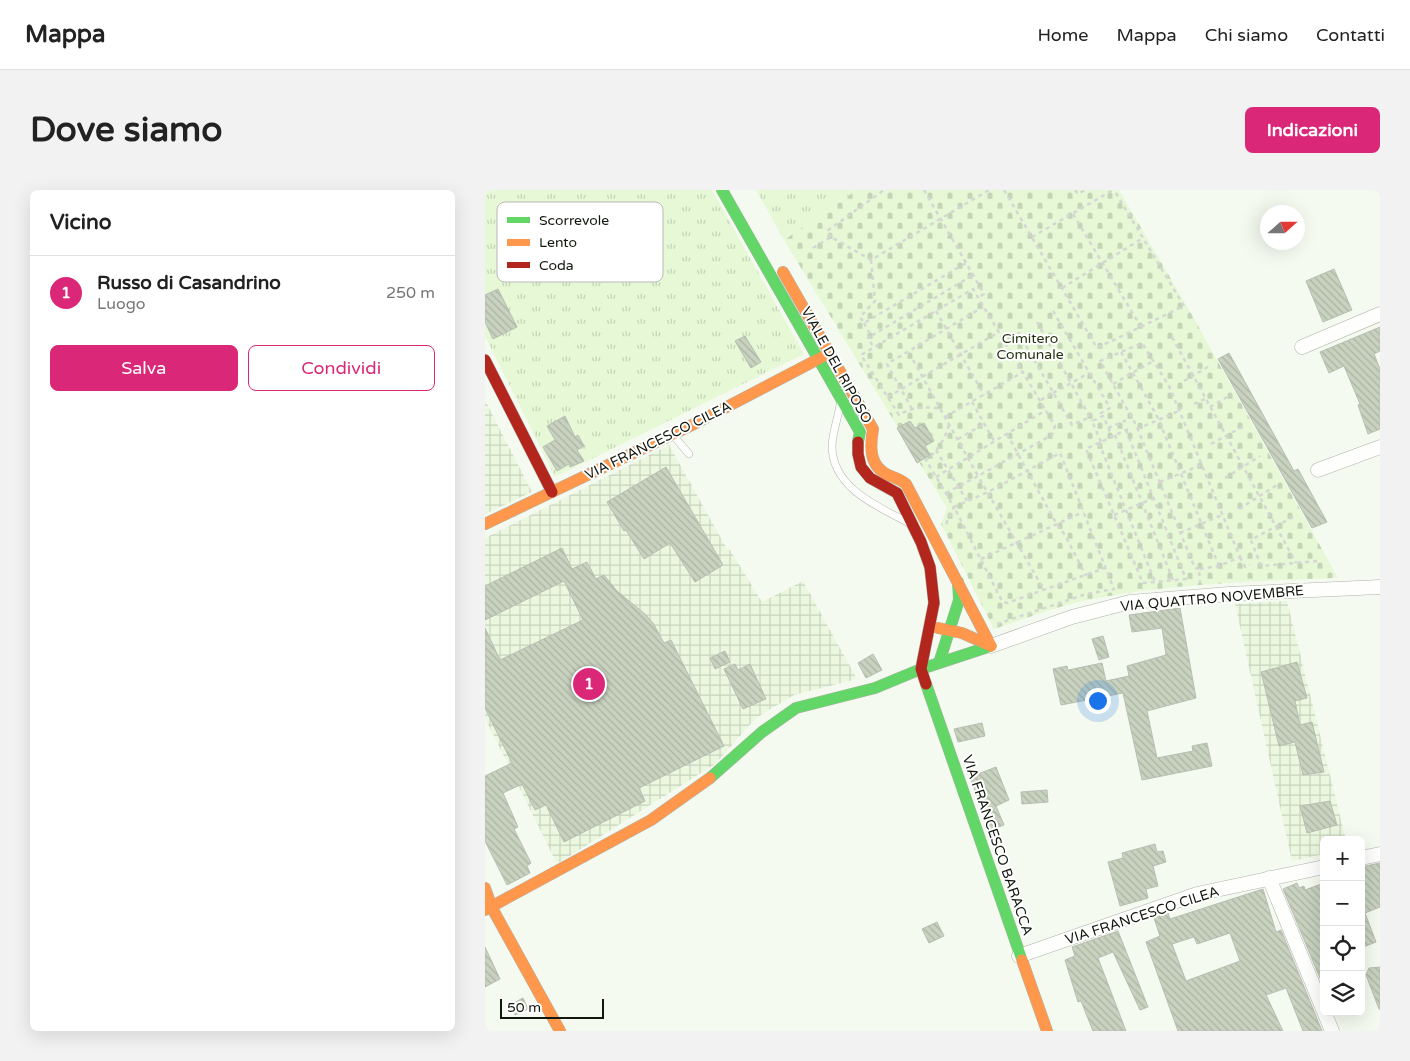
<!DOCTYPE html>
<html lang="it">
<meta charset="utf-8">
<style>
:root{--surface:#fff;--page:#f2f2f2;--text:#222;--muted:#767676;--line:#e0e0e0;--accent:#db2777}
body{margin:0;font-family:"Varela Round",sans-serif;background:var(--page);color:var(--text)}
.controls{position:absolute;right:15px;bottom:15px;display:grid;overflow:hidden;border-radius:8px;box-shadow:0 5px 20px #0002}
.controls button{width:45px;height:45px;display:grid;place-items:center;padding:0;border:0;border-bottom:1px solid var(--line);background:var(--surface);color:var(--text);font:25px sans-serif}
.compass{position:absolute;left:775px;top:15px;width:45px;height:45px;border-radius:50%;background:var(--surface);box-shadow:0 5px 20px #0002;rotate:69deg}
.scale{position:absolute;left:15px;bottom:12px;width:104px;box-sizing:border-box;padding-left:5px;border:2px solid #12170d;border-top:0;font-size:14px;line-height:18px;white-space:nowrap;color:#12170d;-webkit-text-stroke:4px #fff;paint-order:stroke}
.you{position:absolute;left:612px;top:510px;width:18px;height:18px;margin:-12px;border:4px solid #fff;border-radius:50%;background:#1a73e8;box-shadow:0 0 0 8px #1a73e833}
.badge{display:grid;place-items:center;width:32px;height:32px;border-radius:50%;background:var(--accent);color:#fff;font-size:16px;font-weight:700}
.pin{position:absolute;translate:-50% -50%;border:2px solid #fff;box-shadow:0 1px 5px #0006}
.list{margin:0;padding:0;list-style:none}
h2{display:flex;justify-content:space-between;align-items:center;height:65px;margin:0;padding:0 20px;font-size:21px}
h2 small{font-size:16px;font-weight:400;color:var(--muted)}
.list li{display:grid;grid-template-columns:32px 1fr auto;gap:15px;align-items:center;box-sizing:border-box;height:75px;padding:0 20px;border-top:1px solid var(--line)}
.list b{display:block;font-size:19px;white-space:nowrap}
.list p{margin:0;font-size:16px;white-space:nowrap;color:var(--muted)}
.list em{font-size:16px;font-style:normal;color:var(--muted)}
.actions{display:flex;gap:10px;padding:15px 20px}
.actions a{flex:1;padding:11px 0;border:1px solid var(--accent);border-radius:8px;text-align:center;font-size:18px;color:var(--accent)}
.actions .main{background:var(--accent);color:#fff}
.icon{flex:none;width:28px;height:28px;fill:none;stroke:currentColor;stroke-width:2;stroke-linecap:round;stroke-linejoin:round}
.map{position:relative;flex:none;width:895px;height:841px;overflow:hidden;border-radius:8px}
header{display:flex;align-items:center;gap:30px;box-sizing:border-box;height:70px;padding:0 25px;background:var(--surface);border-bottom:1px solid var(--line)}
header strong{font-size:24px}
nav{display:flex;gap:28px;margin-inline-start:auto;font-size:18px}
.intro{display:flex;align-items:center;justify-content:space-between;box-sizing:border-box;height:120px;padding:0 30px}
h1{margin:0;font-size:35px}
.button{padding:12px 22px;border-radius:8px;background:var(--accent);color:#fff;font-size:18px;font-weight:700}
main{display:flex;gap:30px;padding:0 30px}
aside{flex:1;background:var(--surface);border-radius:8px;box-shadow:0 5px 20px #0002}
.map>svg:first-child{display:block}
.industrial{fill:url(#industrial-grid)}
.grass{fill:url(#grass-tufts)}
.cemetery{fill:url(#cemetery-stones)}
.building{fill:url(#building-back-hatch);stroke:#b8beb4;fill-rule:evenodd}
.lines{fill:none;stroke-linecap:round;stroke-linejoin:round}
.lane-casing{stroke:#aeb3aa;stroke-width:8}
.street-casing{stroke:#aeb3aa;stroke-width:15}
.fast-casing{stroke:#aeb3aa;stroke-width:12}
.slow-casing{stroke:#aeb3aa;stroke-width:12}
.jam-casing{stroke:#aeb3aa;stroke-width:12}
.path{stroke:#d6d7d4;stroke-width:2.5;stroke-dasharray:4 4;stroke-linecap:butt}
.lane{stroke:#fefefd;stroke-width:7}
.street{stroke:#fefefd;stroke-width:14}
.fast{stroke:#63d668;stroke-width:11}
.slow{stroke:#ff974d;stroke-width:11}
.jam{stroke:#b3261e;stroke-width:11}
.labels{text-anchor:middle;stroke-width:4;stroke-linejoin:round;paint-order:stroke}
.park-label{font-size:14px;fill:#213111;stroke:#fff}
.street-label{font-size:14px;fill:#12170d;stroke:#fff}
.key{fill:#fff;stroke:#b8b9b6;stroke-width:1}
.key-label{font-size:14px;fill:#12170d}
</style>
<header>
<strong>Mappa</strong>
<nav><a>Home</a><a>Mappa</a><a>Chi siamo</a><a>Contatti</a></nav>
</header>
<div class="intro"><h1>Dove siamo</h1><a class="button">Indicazioni</a></div>
<main>
<aside>
<h2>Vicino<small></small></h2>
<ul class="list">
<li><span class="badge">1</span><div><b>Russo di Casandrino</b><p>Luogo</p></div><em>250 m</em></li>
</ul>
<div class="actions"><a class="main">Salva</a><a>Condividi</a></div>
</aside>
<div class="map">
<svg width="895" height="841" viewBox="0 0 895 841">
<defs>
<pattern id="industrial-grid" width="8" height="8" patternUnits="userSpaceOnUse" patternTransform="scale(1.25)"><rect width="8" height="8" fill="#ebf8df"/><path d="M0 4h8M4 0v8" fill="none" stroke="#c8d4be"/></pattern>
<pattern id="grass-tufts" width="24" height="20" patternUnits="userSpaceOnUse" patternTransform="scale(1.25)"><rect width="24" height="20" fill="#e6f8d5"/><path d="M3 7l-1-3M5 7V3M7 7l1-3M15 17l-1-3M17 17v-4M19 17l1-3" fill="none" stroke="#c4d4b6"/></pattern>
<pattern id="cemetery-stones" width="16" height="16" patternUnits="userSpaceOnUse" patternTransform="scale(1.25)"><rect width="16" height="16" fill="#e6f8d5"/><path d="M2 7V4a2 2 0 0 1 4 0v3zM10 15v-3a2 2 0 0 1 4 0v3z" fill="#c4d4b6"/></pattern>
<pattern id="building-back-hatch" width="6" height="6" patternUnits="userSpaceOnUse" patternTransform="scale(1.25)"><rect width="6" height="6" fill="#c8d2bf"/><path d="M-1 5l2 2M0 0l6 6M5-1l2 2" fill="none" stroke="#abb4a3"/></pattern>
</defs>
<rect width="100%" height="100%" fill="#f5faf0"/>
<!-- industrial -->
<g class="industrial">
<polygon points="0,210 47,302 0,324"/>
<polygon points="184,255 242,359 245,360 277,412 318,391 372,489 309,505 271,528 230,574 72,674 0,528 0,348"/>
<polygon points="802,411 861,650 839,650 839,664 807,671 750,414"/>
</g>
<!-- grass -->
<g class="grass">
<polygon points="0,0 227,0 319,164 70,287 0,146"/>
<polygon points="271,0 372,0 299,50"/>
</g>
<!-- cemetery -->
<path class="cemetery" d="M 372,0 L 634,0 L 707,125 L 853,388 C 766,391 678,394 593,412 C 565,419 537,430 509,439 L 456,334 L 462,318 L 299,50 Z"/>
<!-- building -->
<g class="building">
<polygon points="849,79 867,120 838,132 821,91"/>
<polygon points="13,99 32,137 8,149 0,132 0,105"/>
<polygon points="895,137 895,161 889,164 895,179 895,239 883,244 873,215 875,214 859,176 844,183 835,162"/>
<polygon points="260,146 276,172 266,178 250,151"/>
<polygon points="744,163 809,281 813,279 842,332 827,338 733,169"/>
<polygon points="80,226 90,247 93,245 99,256 92,260 99,271 85,277 84,274 72,281 58,257 70,250 62,236"/>
<polygon points="425,231 430,238 439,233 449,251 440,256 445,265 432,273 412,238"/>
<polygon points="181,277 238,375 210,392 185,353 159,369 141,340 139,341 122,312"/>
<polygon points="77,358 87,379 102,372 111,389 119,385 132,401 160,424 168,433 179,453 186,450 239,556 154,598 160,611 79,652 61,615 50,620 37,594 18,603 33,637 29,639 46,673 42,676 45,683 22,695 0,651 0,586 27,573 0,518 0,438 15,470 98,430 79,391 0,430 0,396"/>
<polygon points="695,418 711,508 662,521 672,568 708,561 707,556 722,553 727,576 657,590 638,503 576,515 568,479 582,476 583,480 617,473 621,491 644,486 642,476 681,465 677,438 647,442 644,425"/>
<polygon points="618,446 624,467 614,470 607,449"/>
<polygon points="240,461 245,472 230,479 225,468"/>
<polygon points="388,464 397,480 381,488 373,473"/>
<polygon points="812,472 822,508 810,511 815,535 827,532 839,582 818,585 810,552 794,556 776,482"/>
<polygon points="250,474 253,480 265,474 281,509 258,519 239,479"/>
<polygon points="497,533 500,546 473,552 469,539"/>
<polygon points="511,577 524,610 511,616 519,635 505,640 485,587"/>
<polygon points="562,600 563,612 537,614 536,602"/>
<polygon points="845,611 852,635 822,643 815,616"/>
<polygon points="670,654 672,662 678,661 681,672 668,676 673,696 661,699 663,708 635,716 623,672 638,668 637,663"/>
<polygon points="895,673 895,717 880,723 891,752 876,758 876,677"/>
<polygon points="812,693 814,698 819,696 820,700 839,693 839,793 837,793 798,699"/>
<path d="M 778,699 L 791,742 L 796,740 L 837,841 L 818,841 L 801,798 L 781,805 L 798,841 L 693,841 L 661,752 L 675,746 L 669,728 L 683,723 L 685,729 ZM 745,743 L 755,771 L 701,791 L 687,754 L 709,747 L 712,754 Z"/>
<polygon points="452,732 459,746 444,753 437,739"/>
<polygon points="633,741 663,817 655,820 628,762 613,768 641,841 608,841 596,811 593,812 580,770 590,766 587,757"/>
<polygon points="0,757 15,789 0,797"/>
<polygon points="895,777 895,819 894,819 881,785 884,778"/>
<polygon points="38,808 43,819 30,825 25,815"/>
</g>
<g class="lines">
<defs>
<g id="lane">
<path d="M 355,215 C 353,228 347,244 347,257 C 348,298 392,316 422,332"/>
<polyline points="188,245 204,264"/>
</g>
<g id="street">
<polyline points="817,157 895,124"/>
<polyline points="833,280 895,257"/>
<polyline points="506,456 587,427 645,412 744,404 895,397"/>
<polyline points="876,668 895,664"/>
<polyline points="784,688 847,841"/>
<polyline points="534,766 712,704 839,677"/>
</g>
<g id="fast">
<polyline points="237,0 375,242 373,252"/>
<polyline points="454,473 474,410 473,392"/>
<polyline points="441,494 537,770"/>
<polyline points="225,588 277,542 311,518 390,498 436,479 506,456"/>
</g>
<g id="slow">
<path d="M 298,82 L 388,239 C 385,257 384,276 403,285 C 410,288 415,289 421,294 L 506,456"/>
<polyline points="0,334 209,234 341,165"/>
<polyline points="453,438 477,443 506,456"/>
<polyline points="0,698 7,718 75,841"/>
<polyline points="0,720 166,630 225,588"/>
<polyline points="537,770 562,841"/>
</g>
<g id="jam">
<polyline points="0,170 67,302"/>
<polyline points="373,252 373,264 376,277 385,288 412,303 436,352 445,377 449,413 436,479 441,494"/>
</g>
</defs>
<!-- lane casing -->
<use href="#lane" class="lane-casing"/>
<!-- street casing -->
<use href="#street" class="street-casing"/>
<!-- fast casing -->
<use href="#fast" class="fast-casing"/>
<!-- slow casing -->
<use href="#slow" class="slow-casing"/>
<!-- jam casing -->
<use href="#jam" class="jam-casing"/>
<!-- path -->
<g class="path">
<polyline points="439,0 499,104 493,107"/>
<polyline points="519,0 612,158 699,116 629,0"/>
<polyline points="590,0 593,4 600,0"/>
<polyline points="588,24 656,137"/>
<polyline points="346,47 342,41 399,0"/>
<polyline points="547,47 628,0"/>
<polyline points="328,58 346,47 386,70 504,0"/>
<polyline points="386,70 390,111 375,127 379,133 481,73"/>
<polyline points="577,98 658,48"/>
<polyline points="451,121 499,205"/>
<polyline points="568,121 625,218 616,223 618,226"/>
<polyline points="552,132 607,231"/>
<polyline points="379,133 386,146 488,85"/>
<polyline points="533,142 587,235 605,227"/>
<polyline points="386,146 383,148 389,158"/>
<polyline points="687,147 811,373"/>
<polyline points="636,162 672,226 734,376"/>
<path d="M 428,170 L 493,286 L 567,245 L 570,236 L 488,99 L 376,165 L 414,225 C 426,217 442,216 456,219"/>
<polyline points="699,191 726,175"/>
<polyline points="628,194 668,171"/>
<polyline points="568,203 604,183"/>
<polyline points="403,207 514,142"/>
<polyline points="556,210 567,203"/>
<polyline points="487,212 509,251"/>
<polyline points="709,214 720,209"/>
<polyline points="725,217 744,206"/>
<polyline points="427,219 402,174 498,117"/>
<polyline points="693,220 699,217"/>
<polyline points="460,227 538,182"/>
<polyline points="623,238 640,231 637,226"/>
<polyline points="652,239 694,221"/>
<polyline points="641,240 701,389 658,393 601,259 641,240 644,239"/>
<polyline points="522,244 571,333 580,345 601,386"/>
<polyline points="630,245 688,390"/>
<polyline points="473,249 499,234"/>
<polyline points="616,252 607,231 618,226 627,246"/>
<polyline points="614,253 670,392"/>
<polyline points="726,254 759,236"/>
<polyline points="451,260 482,311"/>
<polyline points="451,287 561,220"/>
<polyline points="740,288 775,266"/>
<polyline points="675,292 716,275"/>
<polyline points="461,303 493,286 559,400"/>
<polyline points="754,319 792,295"/>
<polyline points="629,325 669,308"/>
<polyline points="808,327 766,350 776,376 833,371"/>
<path d="M 461,334 L 469,317 L 441,270 C 452,262 461,248 464,234"/>
<polyline points="695,343 737,325"/>
<polyline points="755,367 760,377 765,375"/>
<polyline points="496,369 598,322"/>
<polyline points="714,379 710,378 651,235 615,171 657,153 684,196 755,367 734,376 714,379 715,393"/>
<polyline points="512,434 601,404 629,399 575,263 503,302 469,317 517,411 522,413 620,378"/>
</g>
<!-- lane -->
<use href="#lane" class="lane"/>
<!-- street -->
<use href="#street" class="street"/>
<!-- fast -->
<use href="#fast" class="fast"/>
<!-- slow -->
<use href="#slow" class="slow"/>
<!-- jam -->
<use href="#jam" class="jam"/>
</g>
<g class="labels">
<!-- park labels -->
<g class="park-label">
<text x="545" y="153">Cimitero<tspan x="545" dy="16">Comunale</tspan></text>
</g>
<!-- street labels -->
<g class="street-label">
<text transform="translate(352 175) rotate(61)" y="5">VIALE DEL RIPOSO</text>
<text transform="translate(173 250) rotate(-26)" y="5">VIA FRANCESCO CILEA</text>
<text transform="translate(727 408) rotate(-5)" y="5">VIA QUATTRO NOVEMBRE</text>
<text transform="translate(513 655) rotate(71)" y="5">VIA FRANCESCO BARACCA</text>
<text transform="translate(657 725) rotate(-18)" y="5">VIA FRANCESCO CILEA</text>
</g>
</g>
<!-- legend -->
<rect x="12" y="12" width="166" height="80" rx="8" class="key"/>
<rect x="22" y="27" width="23" height="6" fill="#63d668"/>
<rect x="22" y="49" width="23" height="7" fill="#ff974d"/>
<rect x="22" y="72" width="23" height="6" fill="#b3261e"/>
<g class="key-label">
<text x="54" y="35">Scorrevole</text>
<text x="54" y="57">Lento</text>
<text x="54" y="80">Coda</text>
</g>
</svg>
<div class="controls">
<button>+</button>
<button>−</button>
<button><svg class="icon" aria-label="locate" viewBox="0 0 24 24"><circle cx="12" cy="12" r="6"/><path d="M12 2v4M12 18v4M2 12h4M18 12h4"/></svg></button>
<button><svg class="icon" aria-label="layers" viewBox="0 0 24 24"><path d="M12 4l9 5-9 5-9-5zM3 14l9 5 9-5"/></svg></button>
</div>
<svg class="compass" viewBox="-18 -18 36 36"><path d="M0-13l5 13h-10z" fill="#e53935"/><path d="M0 13l5-13h-10z" fill="#767676"/></svg>
<div class="scale">50 m</div>
<div class="you"></div>
<div class="pin badge" style="left:104px;top:494px">1</div>
</div>
</main>
